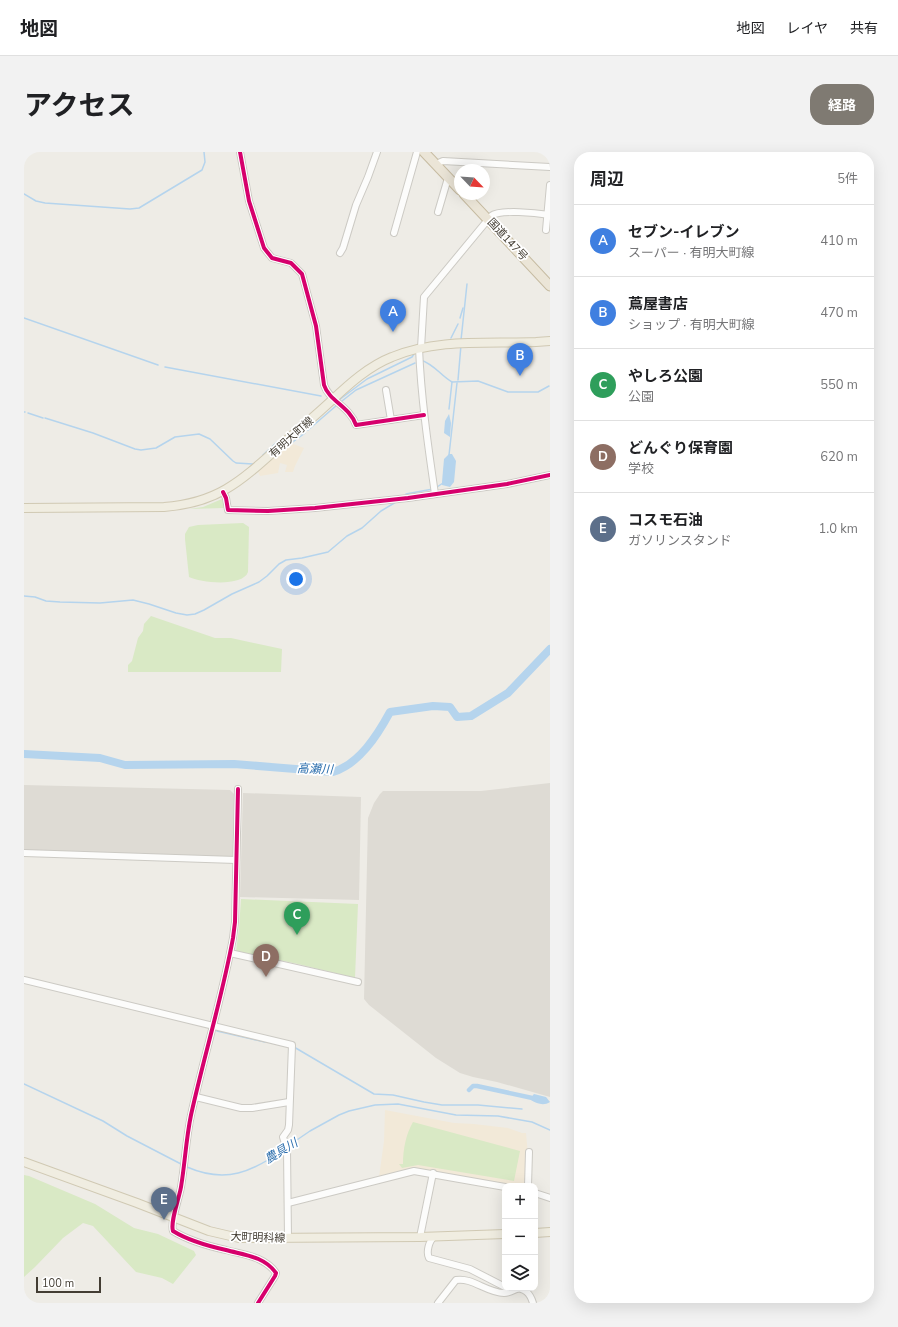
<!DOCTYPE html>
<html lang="ja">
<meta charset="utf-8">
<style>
:root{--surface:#fff;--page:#f2f2f2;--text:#202124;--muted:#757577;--line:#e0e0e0;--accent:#7f7a72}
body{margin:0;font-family:"Nunito Sans","Noto Sans JP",sans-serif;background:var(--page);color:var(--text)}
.controls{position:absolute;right:12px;bottom:12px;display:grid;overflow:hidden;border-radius:8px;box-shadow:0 4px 16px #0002}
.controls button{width:36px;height:36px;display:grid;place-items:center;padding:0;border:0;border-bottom:1px solid var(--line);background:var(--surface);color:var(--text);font:20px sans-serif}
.compass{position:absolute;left:430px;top:12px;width:36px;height:36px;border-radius:50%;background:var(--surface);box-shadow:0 4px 16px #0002;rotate:115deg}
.scale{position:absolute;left:12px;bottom:10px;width:65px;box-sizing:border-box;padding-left:4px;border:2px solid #433d33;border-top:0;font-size:11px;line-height:14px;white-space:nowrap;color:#433d33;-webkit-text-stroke:3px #fff;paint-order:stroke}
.you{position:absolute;left:272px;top:427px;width:14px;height:14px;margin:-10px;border:3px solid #fff;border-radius:50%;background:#1a73e8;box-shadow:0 0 0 6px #1a73e833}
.badge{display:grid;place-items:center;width:26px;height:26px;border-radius:50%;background:var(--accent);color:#fff;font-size:13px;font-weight:700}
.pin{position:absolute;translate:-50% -33px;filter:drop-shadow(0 1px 2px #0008)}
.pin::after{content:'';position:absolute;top:21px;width:14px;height:12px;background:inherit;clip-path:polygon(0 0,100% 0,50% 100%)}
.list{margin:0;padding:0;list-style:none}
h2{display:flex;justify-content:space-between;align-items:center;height:52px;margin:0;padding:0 16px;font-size:17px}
h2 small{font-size:13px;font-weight:400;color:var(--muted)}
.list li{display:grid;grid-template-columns:26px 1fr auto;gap:12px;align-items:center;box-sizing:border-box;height:72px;padding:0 16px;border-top:1px solid var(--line)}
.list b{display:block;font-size:15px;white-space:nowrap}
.list p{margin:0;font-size:13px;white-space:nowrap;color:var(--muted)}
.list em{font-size:13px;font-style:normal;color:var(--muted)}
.icon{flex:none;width:22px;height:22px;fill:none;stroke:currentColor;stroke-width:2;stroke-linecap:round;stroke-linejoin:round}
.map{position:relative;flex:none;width:526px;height:1151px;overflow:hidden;border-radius:16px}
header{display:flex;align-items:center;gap:24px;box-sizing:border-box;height:56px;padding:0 20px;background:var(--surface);border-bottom:1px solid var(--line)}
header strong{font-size:19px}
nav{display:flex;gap:22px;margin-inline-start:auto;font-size:14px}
.intro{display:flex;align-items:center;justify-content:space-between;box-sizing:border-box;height:96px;padding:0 24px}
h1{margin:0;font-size:28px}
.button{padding:10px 18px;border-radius:16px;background:var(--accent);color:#fff;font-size:14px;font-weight:700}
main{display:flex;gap:24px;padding:0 24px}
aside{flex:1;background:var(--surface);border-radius:16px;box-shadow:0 4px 16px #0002}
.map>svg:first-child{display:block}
.commercial{fill:#f2e9d8}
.industrial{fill:#dedbd4}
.green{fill:#d9e9c5}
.water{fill:#b5d4ed}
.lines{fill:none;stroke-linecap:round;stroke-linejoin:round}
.stream{stroke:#b5d4ed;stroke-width:1.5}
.canal{stroke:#b5d4ed;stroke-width:4.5}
.river{stroke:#b5d4ed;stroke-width:8}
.minor-casing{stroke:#cccac4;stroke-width:8}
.major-casing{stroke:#d0c9b3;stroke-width:10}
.highway-casing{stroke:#c6bba1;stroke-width:11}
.minor{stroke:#fcfcfb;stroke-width:6}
.major{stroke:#f0ede1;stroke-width:8}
.highway{stroke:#ebe5d7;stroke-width:9}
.cycleway-casing{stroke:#fff;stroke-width:6}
.cycleway{stroke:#d6006c;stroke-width:4}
.labels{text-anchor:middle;stroke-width:3.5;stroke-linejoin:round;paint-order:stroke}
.street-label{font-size:11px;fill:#433d33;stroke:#fff}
.water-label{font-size:12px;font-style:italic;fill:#2c6fae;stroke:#fff}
</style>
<header>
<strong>地図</strong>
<nav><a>地図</a><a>レイヤ</a><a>共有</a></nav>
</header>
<div class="intro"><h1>アクセス</h1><a class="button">経路</a></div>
<main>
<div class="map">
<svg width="526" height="1151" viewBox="0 0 526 1151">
<rect width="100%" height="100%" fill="#eeece6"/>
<!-- commercial -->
<g class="commercial">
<polygon points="265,292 269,292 280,296 271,314 269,320 261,320 263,313 256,311 254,321 236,324 234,320"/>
<polygon points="361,958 430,971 450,972 484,976 498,981 502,981 504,1003 502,1033 484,1034 400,1018 355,1025 360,989"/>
</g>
<!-- industrial -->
<g class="industrial">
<polygon points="526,631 526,945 473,930 449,925 436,921 412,906 345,853 340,847 344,666 350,651 356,642 359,639 457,639"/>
<polygon points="0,633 206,638 210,642 210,705 208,706 0,701"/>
<polygon points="219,641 337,645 335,748 216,745"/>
</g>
<!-- green -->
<g class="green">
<polygon points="198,347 199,347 201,354 200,356 165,357 179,355"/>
<path d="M 219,371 L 225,375 L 224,420 C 219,435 177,431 165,425 L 161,387 L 161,382 L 165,375 L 174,373 Z"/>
<polygon points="127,464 191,486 207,486 258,497 257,520 104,520 104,513 108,509 114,486 119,479 120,472"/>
<polygon points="217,747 334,752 331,826 274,812 212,799 215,776"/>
<path d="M 389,970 L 496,999 L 490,1029 L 394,1013 L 378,1016 L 375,1012 L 379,1012 C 379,997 382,982 389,970 Z"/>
<polygon points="0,1023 5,1024 71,1052 110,1076 134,1082 170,1099 172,1103 149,1132 138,1126 112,1120 69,1074 59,1071 39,1086 11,1115 0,1125"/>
</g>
<!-- water -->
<g class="water">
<polygon points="425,262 427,271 426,285 420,281 421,269"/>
<polygon points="425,302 428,302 432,309 430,330 426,335 418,333 418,330 420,307"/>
<path d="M 510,942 L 522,945 L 526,950 C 520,954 513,952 507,948 L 509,943 Z"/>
</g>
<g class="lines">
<!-- stream -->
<g class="stream">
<polyline points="0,42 12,49 21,51 106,57 115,56 178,18 181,10 180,0"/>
<polyline points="0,166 134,213"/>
<polyline points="436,166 439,156"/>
<polyline points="427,186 434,172"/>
<polyline points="437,188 443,132"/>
<path d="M 397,208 C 411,213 416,223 428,230"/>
<polyline points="141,215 297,244"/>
<polyline points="434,228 437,193"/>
<polyline points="315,248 343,227 388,205 390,202"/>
<polyline points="318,249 332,238 391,211"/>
<polyline points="425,257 428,230 454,229 484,240 514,240 525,234"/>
<polyline points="0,260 1,260"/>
<polyline points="4,261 19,266"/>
<polyline points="21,266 69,281 111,297 117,298 132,296 151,285 175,282 186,287 209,309 212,311 229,312"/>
<polyline points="284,278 313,253"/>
<polyline points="266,292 281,281"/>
<polyline points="239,303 253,290"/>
<polyline points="425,303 433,231"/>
<polyline points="413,335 419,331"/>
<polyline points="382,342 409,337"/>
<polyline points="0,444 11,445 22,449 36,450 76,451 109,448 125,452 152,461 163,463 171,462 180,458 208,442 235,430 243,424 255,412 262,408 278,406 304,400 323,384 338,376 357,359 372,350"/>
<polyline points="193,879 241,890"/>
<polyline points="270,895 350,942 369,943 400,950 418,953 454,953 498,957"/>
<polyline points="0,932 79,969 103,984 157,1012"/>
<polyline points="264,994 286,979 315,963 325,959 351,953 374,952 432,963 474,964 508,970 526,978"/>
<path d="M 163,1015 C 202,1032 228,1020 261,997"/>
</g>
<!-- canal -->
<polyline class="canal" points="445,938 449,934 453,934 513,947"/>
<!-- river -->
<path class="river" d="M 0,602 L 76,606 L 101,613 L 210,612 L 309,620 C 335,612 353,584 366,560 L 409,554 L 426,555 L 433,565 L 447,564 L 484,541 L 526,497"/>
<defs>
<g id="minor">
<path d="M 216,0 L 225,49 L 240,96 L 248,106 L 267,111 L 278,122 L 292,174 L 300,233 C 305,249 326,255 332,273 L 400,263"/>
<polyline points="412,12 419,9 526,15"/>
<polyline points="414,60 424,26"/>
<polyline points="522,78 526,33"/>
<polyline points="370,81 393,0"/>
<polyline points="316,101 319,96 332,53 344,25 353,0"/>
<path d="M 395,196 C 397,245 404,294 411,342"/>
<path d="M 397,196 L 400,145 L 467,64 C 476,57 513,61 526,63"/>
<polyline points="362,238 367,268"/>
<polyline points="199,340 202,346 204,358 244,359 291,356 384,346 483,332 526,323"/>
<path d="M 214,637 L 211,770 L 209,786 C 198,846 180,904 167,963 C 162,987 161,1011 157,1035 C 155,1047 146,1070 149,1079 C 165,1089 184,1094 202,1098 C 220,1103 240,1104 252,1121 L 251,1124 L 234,1151"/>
<polyline points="0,701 212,708"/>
<polyline points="206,801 334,830"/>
<polyline points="0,828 268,893 265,973 264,978 259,985 263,998 264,1086"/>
<polyline points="172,945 217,956 228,956 265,950"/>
<polyline points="504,1034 505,1000"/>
<polyline points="511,1041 526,1046"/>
<polyline points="264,1051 390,1019 481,1035"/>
<polyline points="396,1085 409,1021"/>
<path d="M 410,1085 C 405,1089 402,1100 405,1106 L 446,1117 L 481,1135"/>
<path d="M 490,1136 C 501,1136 506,1141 509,1151"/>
<path d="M 414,1151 L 432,1128 C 448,1125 463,1141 480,1141 C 485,1141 490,1138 495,1136"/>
</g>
<g id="major">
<path d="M 0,356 L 140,355 C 195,351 218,328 257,293 C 274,278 291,264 307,249 C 325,232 345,214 368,205 C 413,186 465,192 512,190 L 526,189"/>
<polyline points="0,1010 113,1051 185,1079 215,1086 396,1085 481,1082"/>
<polyline points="511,1081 526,1080"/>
</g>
<g id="highway">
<polyline points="400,0 436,38"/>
<polyline points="440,42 526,134"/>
</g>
</defs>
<!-- minor casing -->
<use href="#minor" class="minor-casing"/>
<!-- major casing -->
<use href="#major" class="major-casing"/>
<!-- highway casing -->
<use href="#highway" class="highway-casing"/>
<!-- minor -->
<use href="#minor" class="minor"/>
<!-- major -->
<use href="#major" class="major"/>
<!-- highway -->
<use href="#highway" class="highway"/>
<defs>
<g id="cycleway">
<path d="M 216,0 L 225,49 L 240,96 L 248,106 L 267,111 L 278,122 L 292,174 L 300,233 C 305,249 326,255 332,273 L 400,263"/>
<polyline points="199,340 202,346 204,358 244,359 291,356 384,346 483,332 526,323"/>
<path d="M 214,637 L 211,770 L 209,786 C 198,846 180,904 167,963 C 162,987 161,1011 157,1035 C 155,1047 146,1070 149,1079 C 165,1089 184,1094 202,1098 C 220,1103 240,1104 252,1121 L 251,1124 L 234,1151"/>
</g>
</defs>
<!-- cycleway casing -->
<use href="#cycleway" class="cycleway-casing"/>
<!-- cycleway -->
<use href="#cycleway" class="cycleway"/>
</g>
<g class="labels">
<!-- street labels -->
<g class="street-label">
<text transform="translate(484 87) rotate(47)" y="4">国道147号</text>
<text transform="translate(267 285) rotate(-42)" y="4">有明大町線</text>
<text transform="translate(234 1085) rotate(2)" y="4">大町明科線</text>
</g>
<!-- water labels -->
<g class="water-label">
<text transform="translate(291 617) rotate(2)" y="4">高瀬川</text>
<text transform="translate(257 999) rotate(-31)" y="4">農具川</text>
</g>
</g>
</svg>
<div class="controls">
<button>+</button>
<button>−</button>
<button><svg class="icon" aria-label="layers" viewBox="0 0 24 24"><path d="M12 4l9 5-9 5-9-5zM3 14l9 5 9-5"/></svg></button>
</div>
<svg class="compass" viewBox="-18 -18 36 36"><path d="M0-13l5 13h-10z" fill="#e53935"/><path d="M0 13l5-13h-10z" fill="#757577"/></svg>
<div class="scale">100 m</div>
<div class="you"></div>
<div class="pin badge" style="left:369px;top:180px;background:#3f7fe0">A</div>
<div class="pin badge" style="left:496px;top:224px;background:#3f7fe0">B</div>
<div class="pin badge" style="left:273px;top:783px;background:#2e9e5b">C</div>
<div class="pin badge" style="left:242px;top:825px;background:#8d6e63">D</div>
<div class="pin badge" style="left:140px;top:1068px;background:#5c6f8a">E</div>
</div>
<aside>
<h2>周辺<small>5件</small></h2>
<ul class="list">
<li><span class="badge" style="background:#3f7fe0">A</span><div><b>セブン-イレブン</b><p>スーパー · 有明大町線</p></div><em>410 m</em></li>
<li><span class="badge" style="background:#3f7fe0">B</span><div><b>蔦屋書店</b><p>ショップ · 有明大町線</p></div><em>470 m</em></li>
<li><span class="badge" style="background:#2e9e5b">C</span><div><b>やしろ公園</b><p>公園</p></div><em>550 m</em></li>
<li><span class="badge" style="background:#8d6e63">D</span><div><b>どんぐり保育園</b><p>学校</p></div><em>620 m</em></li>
<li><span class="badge" style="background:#5c6f8a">E</span><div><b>コスモ石油</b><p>ガソリンスタンド</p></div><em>1.0 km</em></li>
</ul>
</aside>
</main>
